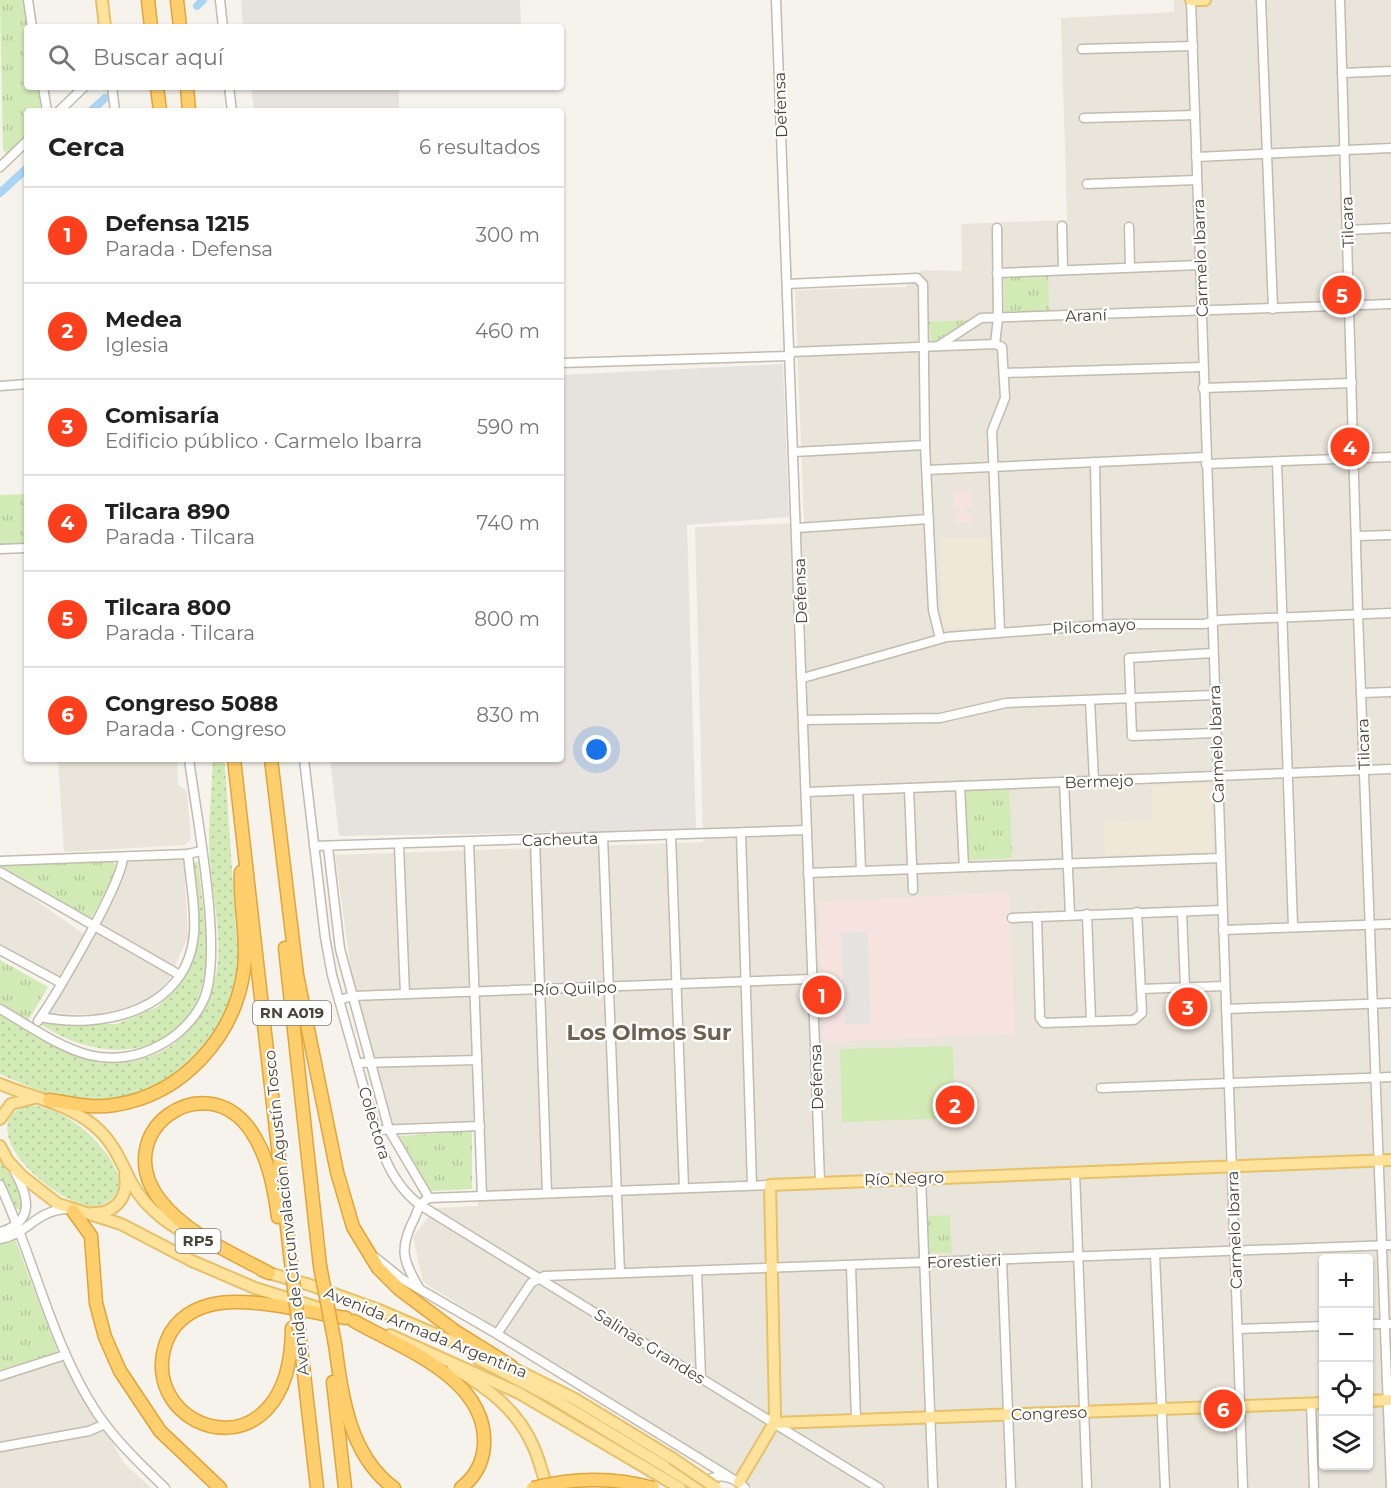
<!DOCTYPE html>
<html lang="es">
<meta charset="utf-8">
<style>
:root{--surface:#fff;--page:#f6f6f6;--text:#222;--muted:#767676;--line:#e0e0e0;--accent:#fc3f1d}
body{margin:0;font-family:Montserrat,sans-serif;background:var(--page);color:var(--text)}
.controls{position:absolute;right:18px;bottom:18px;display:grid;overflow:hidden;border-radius:6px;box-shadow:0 2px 4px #0004}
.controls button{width:54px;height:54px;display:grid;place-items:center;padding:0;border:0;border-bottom:2px solid var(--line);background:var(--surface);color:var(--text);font:30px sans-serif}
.you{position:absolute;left:597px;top:750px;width:21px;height:21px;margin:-15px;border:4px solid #fff;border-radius:50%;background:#1a73e8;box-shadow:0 0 0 9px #1a73e833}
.badge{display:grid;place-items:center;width:39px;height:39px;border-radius:50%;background:var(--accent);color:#fff;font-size:20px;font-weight:700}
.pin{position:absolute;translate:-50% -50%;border:3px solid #fff;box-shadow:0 2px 6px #0006}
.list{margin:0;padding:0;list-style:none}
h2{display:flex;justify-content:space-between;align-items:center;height:78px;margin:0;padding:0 24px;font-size:26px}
h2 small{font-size:20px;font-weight:400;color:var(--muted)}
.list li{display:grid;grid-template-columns:39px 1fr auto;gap:18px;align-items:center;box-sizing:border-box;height:96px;padding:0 24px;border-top:2px solid var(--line)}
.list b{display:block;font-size:22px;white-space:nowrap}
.list p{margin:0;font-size:20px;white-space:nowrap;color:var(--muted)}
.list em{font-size:20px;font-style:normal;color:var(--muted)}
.icon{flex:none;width:33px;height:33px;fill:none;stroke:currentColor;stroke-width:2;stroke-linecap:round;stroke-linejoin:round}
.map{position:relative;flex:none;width:1391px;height:1488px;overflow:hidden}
.search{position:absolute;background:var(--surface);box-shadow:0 2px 4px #0004;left:24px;top:24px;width:540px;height:66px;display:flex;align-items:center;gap:15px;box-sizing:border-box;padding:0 21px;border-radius:6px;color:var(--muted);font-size:22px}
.panel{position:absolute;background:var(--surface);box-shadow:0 2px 4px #0004;left:24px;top:108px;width:540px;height:654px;border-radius:6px}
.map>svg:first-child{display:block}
.residential{fill:#eae5da;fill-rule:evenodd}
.industrial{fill:#e6e2dd}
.education{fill:#efe8d6}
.medical{fill:#f6e3e0}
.grass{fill:url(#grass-dots)}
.park{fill:url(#park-tufts)}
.pitch{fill:#d2eab5}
.parking{fill:#e5e3e0}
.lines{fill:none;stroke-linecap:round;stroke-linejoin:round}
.canal{stroke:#a9d4f2;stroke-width:8}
.minor-casing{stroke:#c2bbae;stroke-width:11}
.major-casing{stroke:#e6c16a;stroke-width:14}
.highway-casing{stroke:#e0a43c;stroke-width:15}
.minor{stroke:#fff;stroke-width:8}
.major{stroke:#ffe39c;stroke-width:10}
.highway{stroke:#ffcf6e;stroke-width:12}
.major-bridge-casing{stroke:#e6c16a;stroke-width:14;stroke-linecap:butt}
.highway-bridge-casing{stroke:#e0a43c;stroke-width:15;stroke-linecap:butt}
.major-bridge{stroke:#ffe39c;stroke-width:10}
.highway-bridge{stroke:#ffcf6e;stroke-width:12}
.labels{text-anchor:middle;stroke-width:4.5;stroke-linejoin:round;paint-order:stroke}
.shield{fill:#fff;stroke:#817c74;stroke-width:1.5}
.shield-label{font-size:15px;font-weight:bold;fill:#4b4439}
.street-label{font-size:16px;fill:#4b4439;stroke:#fff}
.district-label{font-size:22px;font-weight:bold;fill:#6e6250;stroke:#fff}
</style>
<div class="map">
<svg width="1391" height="1488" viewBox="0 0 1391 1488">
<defs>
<pattern id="grass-dots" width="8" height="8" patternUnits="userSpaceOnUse" patternTransform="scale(1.5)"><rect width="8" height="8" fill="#d2eab5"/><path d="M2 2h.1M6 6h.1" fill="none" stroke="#b6ca9c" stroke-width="1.8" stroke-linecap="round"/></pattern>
<pattern id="park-tufts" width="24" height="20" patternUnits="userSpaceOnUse" patternTransform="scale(1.5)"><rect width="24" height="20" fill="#d2eab5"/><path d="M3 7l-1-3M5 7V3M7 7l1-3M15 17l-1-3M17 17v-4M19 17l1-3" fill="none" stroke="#b6ca9c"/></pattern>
</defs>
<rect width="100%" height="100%" fill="#f6f3ec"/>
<!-- residential -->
<g class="residential">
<path d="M 1174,0 L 1391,0 L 1391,1488 L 754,1488 L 423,1282 L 413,1237 L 435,1208 L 478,1206 L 474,1123 L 394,1126 L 352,978 L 335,855 L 703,842 L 695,527 L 804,523 L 795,290 L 905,287 L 922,270 L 962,271 L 961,224 L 1067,220 L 1061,18 L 1174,12 ZM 1324,1258 L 1368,1258 L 1368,1466 L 1324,1466 Z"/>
<polygon points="58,759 181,759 177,764 178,785 187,791 191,839 185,845 64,852"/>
<polygon points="184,859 188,936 169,980 154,996 132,1008 104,1015 46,1013 64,982 0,946 0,875 92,940 129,860"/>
<polygon points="65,1355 123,1462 151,1488 0,1488 0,1373"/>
</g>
<!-- industrial -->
<g class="industrial">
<polygon points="241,0 520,0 521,25 243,27"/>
<polygon points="251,87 399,87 399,111 254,111"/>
<polygon points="783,364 789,517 687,525 696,830 339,836 330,759 561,759 561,375"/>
</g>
<!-- education -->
<g class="education">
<polygon points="994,537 996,627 942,628 940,538"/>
<polygon points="1210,783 1213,851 1105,855 1104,823 1153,820 1152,786"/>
</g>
<!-- medical -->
<g class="medical">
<polygon points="971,491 972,508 965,509 965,513 972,513 972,522 955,522 955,514 961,513 962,509 954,509 954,492"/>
<polygon points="1009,892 1015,1034 824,1042 818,902"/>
</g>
<!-- grass -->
<g class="grass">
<path d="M 213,759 L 224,759 L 226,780 L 238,961 C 235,1034 167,1104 91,1103 C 61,1102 28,1086 0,1074 L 0,1012 C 31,1029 63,1052 98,1061 C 119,1066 146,1060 164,1050 C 176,1044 187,1033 194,1022 C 234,970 214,920 210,860 C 207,827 212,792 213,759 Z"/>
<path d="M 198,862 C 201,897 210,937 205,972 C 192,1059 104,1067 42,1025 L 45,1020 L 58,1024 L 117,1024 L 157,1007 L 173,992 L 197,938 L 191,863 Z"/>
<path d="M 33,1105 C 48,1108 63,1114 75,1123 C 94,1135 141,1184 107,1202 C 99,1207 89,1207 81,1204 C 55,1196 0,1154 8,1121 C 13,1110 22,1107 33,1105 Z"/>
<path d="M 0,1160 C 7,1175 31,1193 20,1210 L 13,1208 L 0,1178 Z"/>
</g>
<!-- park -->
<g class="park">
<polygon points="0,0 23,0 28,27 27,87 38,87 41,111 27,111 27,137 11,153 6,154 3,150"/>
<polygon points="1048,274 1049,311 1005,312 1004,276"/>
<polygon points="971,320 935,344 932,344 929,322"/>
<polygon points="27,494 27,545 0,546 0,495"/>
<polygon points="1009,787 1012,858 966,860 962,788"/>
<polygon points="112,861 119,868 90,920 4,870 3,866"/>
<polygon points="0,960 48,987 28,1021 0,1004"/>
<polygon points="472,1131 472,1189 431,1191 399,1136"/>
<polygon points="950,1215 952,1253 930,1253 927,1216"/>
<polygon points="15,1239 58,1353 0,1370 0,1241"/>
</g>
<!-- pitch -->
<polygon class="pitch" points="953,1046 955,1118 842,1122 840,1049"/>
<!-- parking -->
<polygon class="parking" points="867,932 871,1024 845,1025 841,933"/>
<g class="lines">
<!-- canal -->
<g class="canal">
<polyline points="197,6 203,0"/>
<polyline points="91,111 105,98"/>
<polyline points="0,193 27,168"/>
</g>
<defs>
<g id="minor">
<polyline points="28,0 32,27"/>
<polyline points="220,0 223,27"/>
<polyline points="776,0 820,1182"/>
<polyline points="1261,0 1273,309"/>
<polyline points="1340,0 1358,614 1391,1488"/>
<polyline points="1191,1 1243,1488"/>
<polyline points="1082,49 1193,46"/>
<polyline points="1342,73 1391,71"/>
<polyline points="43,87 47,111"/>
<polyline points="112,87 115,111"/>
<polyline points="229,87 232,111"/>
<polyline points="59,111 84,87"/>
<polyline points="1084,118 1195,115"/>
<polyline points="1196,157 1391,148"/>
<polyline points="0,167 27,141"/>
<polyline points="1087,184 1197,180"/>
<polyline points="1062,226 1063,270"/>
<polyline points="1129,227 1130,267"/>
<polyline points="1347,230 1391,228"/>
<polyline points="997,273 1200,265"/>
<polyline points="787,284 917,278 923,284 925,445 933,610 940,638"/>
<polyline points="995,344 998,318 997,228"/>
<polyline points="938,346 981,318 1391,304"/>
<polyline points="790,352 995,344 1002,347 1005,398 992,431 1000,631"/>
<polyline points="561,363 790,356"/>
<polyline points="1005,373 1202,367"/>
<polyline points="0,386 27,384"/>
<polyline points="1203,388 1352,383"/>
<polyline points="794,452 925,445"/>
<polyline points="1095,462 1098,625"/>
<polyline points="1277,462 1293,927"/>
<polyline points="1206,464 1391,457"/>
<polyline points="927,470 1206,457"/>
<polyline points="797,528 929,519"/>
<polyline points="1357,536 1391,535"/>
<polyline points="0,549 27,548"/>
<polyline points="1213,653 1129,658 1132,736 1216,733"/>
<polyline points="803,678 947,637 1115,624 1204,624 1220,620 1391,613"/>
<polyline points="1361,693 1391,692"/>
<polyline points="1090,700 1094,781"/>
<polyline points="804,720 940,718 1006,703 1214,695"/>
<path d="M 304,759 L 325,937 L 332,975 L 380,1145 C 388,1169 400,1190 420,1205 L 879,1488"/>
<polyline points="1064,782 1070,914"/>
<polyline points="960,786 964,867"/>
<polyline points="909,788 913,890"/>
<polyline points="858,790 861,871"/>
<polyline points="806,792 1391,769"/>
<polyline points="741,833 752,1185"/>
<polyline points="671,835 684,1188"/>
<polyline points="603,837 620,1273"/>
<polyline points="535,840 547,1193"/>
<polyline points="469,842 482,1196"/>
<polyline points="399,845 405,994"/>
<polyline points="314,846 807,830"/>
<polyline points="328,847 340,949 389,1130 429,1198"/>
<polyline points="0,861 188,854 201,851"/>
<polyline points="0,872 178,974"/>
<polyline points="808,873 1220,858"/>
<polyline points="1182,912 1185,987"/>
<polyline points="1087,914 1091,1021"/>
<polyline points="1037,917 1040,1018 1044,1023 1134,1020 1142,1013 1137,912"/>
<polyline points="1012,918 1222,910"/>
<polyline points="1223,930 1391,924"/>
<polyline points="0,950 61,983"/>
<polyline points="1141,989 1225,986"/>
<polyline points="339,1000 353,996 812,979"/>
<path d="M 0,1009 C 28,1025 58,1047 89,1055 C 113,1061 139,1057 160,1045 C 178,1036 196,1018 204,999 C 224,952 196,815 189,759"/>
<polyline points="1226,1009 1391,1003"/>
<path d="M 41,1017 C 104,1030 188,1010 194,933 C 196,907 190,879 188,854"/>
<path d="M 38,1021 C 56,995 122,884 123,857"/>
<polyline points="357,1063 477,1060"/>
<polyline points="1101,1088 1391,1077"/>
<polyline points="376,1130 480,1126"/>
<polyline points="1075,1172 1087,1488"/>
<polyline points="921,1177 933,1488"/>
<path d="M 0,1185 C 35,1260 51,1343 97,1413 C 116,1441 140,1464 165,1488"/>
<path d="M 0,1232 C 35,1222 29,1197 15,1172"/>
<path d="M 0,1239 C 29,1234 34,1211 67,1209"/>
<polyline points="1155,1254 1165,1488"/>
<polyline points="376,1258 402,1279 497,1334 731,1478"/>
<polyline points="1002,1260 1011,1488"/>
<polyline points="851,1266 856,1420"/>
<polyline points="697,1271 701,1378"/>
<path d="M 419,1288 C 402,1259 399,1248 415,1217 C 418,1209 421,1202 429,1198 L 770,1185"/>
<polyline points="1368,1324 1391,1324"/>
<polyline points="1238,1329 1324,1326"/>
<polyline points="497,1334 531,1283 544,1276 1391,1245"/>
<polyline points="0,1376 65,1355"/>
<polyline points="1311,1403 1314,1488"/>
<polyline points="0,1447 89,1431 105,1424"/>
<path d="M 703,1483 C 717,1472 733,1476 745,1488"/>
</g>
<g id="major">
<polyline points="102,0 105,27"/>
<polyline points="1191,0 1205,0"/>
<path d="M 0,1084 C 35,1099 71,1103 100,1131 C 115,1146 122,1164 131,1182 C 148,1213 175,1228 204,1244"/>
<polyline points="0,1119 11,1104 34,1098"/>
<polyline points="0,1146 8,1161 22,1176 58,1204 121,1224 192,1261 255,1288 322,1309"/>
<path d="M 92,1213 C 115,1214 129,1197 125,1175"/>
<polyline points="262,1271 310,1285 379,1310 489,1357"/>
<polyline points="390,1335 519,1393 680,1488"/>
<polyline points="478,1359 549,1396 694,1484 702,1484"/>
<polyline points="503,1363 575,1399 672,1458"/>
<path d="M 453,1368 C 488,1388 518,1410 534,1448 C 540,1461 542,1475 548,1488"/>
<polyline points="1368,1401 1391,1400"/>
<polyline points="774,1423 1324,1403"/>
<polyline points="739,1482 774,1423 775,1414 770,1185 1391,1160"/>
</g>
<g id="highway">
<polyline points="148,0 151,27"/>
<polyline points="177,0 180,27"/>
<polyline points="157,87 160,111"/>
<polyline points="187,87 189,111"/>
<polyline points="234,759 290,1254"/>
<polyline points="271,759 297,975 337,1172 353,1227 378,1268 399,1289 455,1331 511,1366"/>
<polyline points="285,948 320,1266"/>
<path d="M 49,1100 C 71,1103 92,1109 114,1105 C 183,1095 235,1036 244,969 C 248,936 239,904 241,872"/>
<polyline points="73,1211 91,1236 96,1303 105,1337 120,1371 160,1431 220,1488"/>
<path d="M 269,1273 C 232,1253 186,1234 160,1200 C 108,1133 204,1063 251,1131 C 268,1156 274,1187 278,1217"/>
<path d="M 354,1321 C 401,1348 488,1378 484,1445 C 483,1463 475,1477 461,1488"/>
<path d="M 292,1328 C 291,1485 132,1431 167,1340 C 176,1318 197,1306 220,1303 C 257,1298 308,1312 346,1318"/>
<polyline points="299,1330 317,1488"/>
<path d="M 335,1344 C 342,1396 349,1455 394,1488"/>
<polyline points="333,1382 345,1488"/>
</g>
</defs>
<!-- minor casing -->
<use href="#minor" class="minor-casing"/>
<!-- major casing -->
<use href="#major" class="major-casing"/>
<!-- highway casing -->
<use href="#highway" class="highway-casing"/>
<!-- minor -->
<use href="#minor" class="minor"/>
<!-- major -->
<use href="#major" class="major"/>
<!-- highway -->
<use href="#highway" class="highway"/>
<defs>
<polyline id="major-bridge" points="672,1458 716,1488"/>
<g id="highway-bridge">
<polyline points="290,1254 299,1330"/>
<polyline points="320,1266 335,1344"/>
<path d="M 533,1488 C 572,1478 614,1477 653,1488"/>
</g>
</defs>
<!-- major-bridge casing -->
<use href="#major-bridge" class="major-bridge-casing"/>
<!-- highway-bridge casing -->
<use href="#highway-bridge" class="highway-bridge-casing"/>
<!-- major-bridge -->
<use href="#major-bridge" class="major-bridge"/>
<!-- highway-bridge -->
<use href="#highway-bridge" class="highway-bridge"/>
</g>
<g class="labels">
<!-- shield labels -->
<g class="shield">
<rect x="253" y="1001" width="78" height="24" rx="4.5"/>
<rect x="175.5" y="1229" width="45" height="24" rx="4.5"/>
</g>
<g class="shield-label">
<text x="292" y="1018">RN A019</text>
<text x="198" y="1246">RP5</text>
</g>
<!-- street labels -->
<g class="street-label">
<text transform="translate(780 105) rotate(-92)" y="6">Defensa</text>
<text transform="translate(1347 222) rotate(-92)" y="6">Tilcara</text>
<text transform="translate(1200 258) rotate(-92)" y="6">Carmelo Ibarra</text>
<text transform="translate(1086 315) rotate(-2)" y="6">Araní</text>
<text transform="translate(800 591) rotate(-92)" y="6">Defensa</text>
<text transform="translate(1094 626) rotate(-3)" y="6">Pilcomayo</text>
<text transform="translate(1216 744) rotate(-92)" y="6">Carmelo Ibarra</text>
<text transform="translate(1363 744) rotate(-92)" y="6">Tilcara</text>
<text transform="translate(1099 781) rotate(-2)" y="6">Bermejo</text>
<text transform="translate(560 839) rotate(-2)" y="6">Cacheuta</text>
<text transform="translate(575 988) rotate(-2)" y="6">Río Quilpo</text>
<text transform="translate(816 1077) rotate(-92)" y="6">Defensa</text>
<text transform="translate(375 1123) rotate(73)" y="6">Colectora</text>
<text transform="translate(904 1178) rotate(-2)" y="6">Río Negro</text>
<text transform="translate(286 1213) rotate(-96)" y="6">Avenida de Circunvalación Agustín Tosco</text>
<text transform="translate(1234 1230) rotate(-92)" y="6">Carmelo Ibarra</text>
<text transform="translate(964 1261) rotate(-2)" y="6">Forestieri</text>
<text transform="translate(426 1332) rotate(22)" y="6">Avenida Armada Argentina</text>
<text transform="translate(650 1346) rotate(32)" y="6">Salinas Grandes</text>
<text transform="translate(1049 1413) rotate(-2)" y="6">Congreso</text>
</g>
<!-- district labels -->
<g class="district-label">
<text x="649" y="1040">Los Olmos Sur</text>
</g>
</g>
</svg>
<div class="controls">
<button>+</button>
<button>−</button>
<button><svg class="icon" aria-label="locate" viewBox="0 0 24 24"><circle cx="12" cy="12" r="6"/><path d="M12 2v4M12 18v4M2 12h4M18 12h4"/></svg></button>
<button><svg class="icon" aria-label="layers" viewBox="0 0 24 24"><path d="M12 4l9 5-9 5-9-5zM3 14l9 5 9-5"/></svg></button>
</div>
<div class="you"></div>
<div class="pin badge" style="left:822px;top:995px">1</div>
<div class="pin badge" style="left:955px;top:1105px">2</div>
<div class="pin badge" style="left:1188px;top:1007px">3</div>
<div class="pin badge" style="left:1350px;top:447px">4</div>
<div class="pin badge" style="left:1342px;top:295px">5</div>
<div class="pin badge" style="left:1223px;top:1409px">6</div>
<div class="search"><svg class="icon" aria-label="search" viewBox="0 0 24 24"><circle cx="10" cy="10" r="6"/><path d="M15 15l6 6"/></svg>Buscar aquí</div>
<section class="panel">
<h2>Cerca<small>6 resultados</small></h2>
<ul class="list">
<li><span class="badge">1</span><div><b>Defensa 1215</b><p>Parada · Defensa</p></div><em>300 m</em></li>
<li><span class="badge">2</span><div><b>Medea</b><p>Iglesia</p></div><em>460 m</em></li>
<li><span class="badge">3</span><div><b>Comisaría</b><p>Edificio público · Carmelo Ibarra</p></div><em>590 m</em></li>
<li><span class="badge">4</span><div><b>Tilcara 890</b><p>Parada · Tilcara</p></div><em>740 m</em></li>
<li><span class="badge">5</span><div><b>Tilcara 800</b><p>Parada · Tilcara</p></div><em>800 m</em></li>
<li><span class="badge">6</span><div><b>Congreso 5088</b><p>Parada · Congreso</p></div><em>830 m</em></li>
</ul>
</section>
</div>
